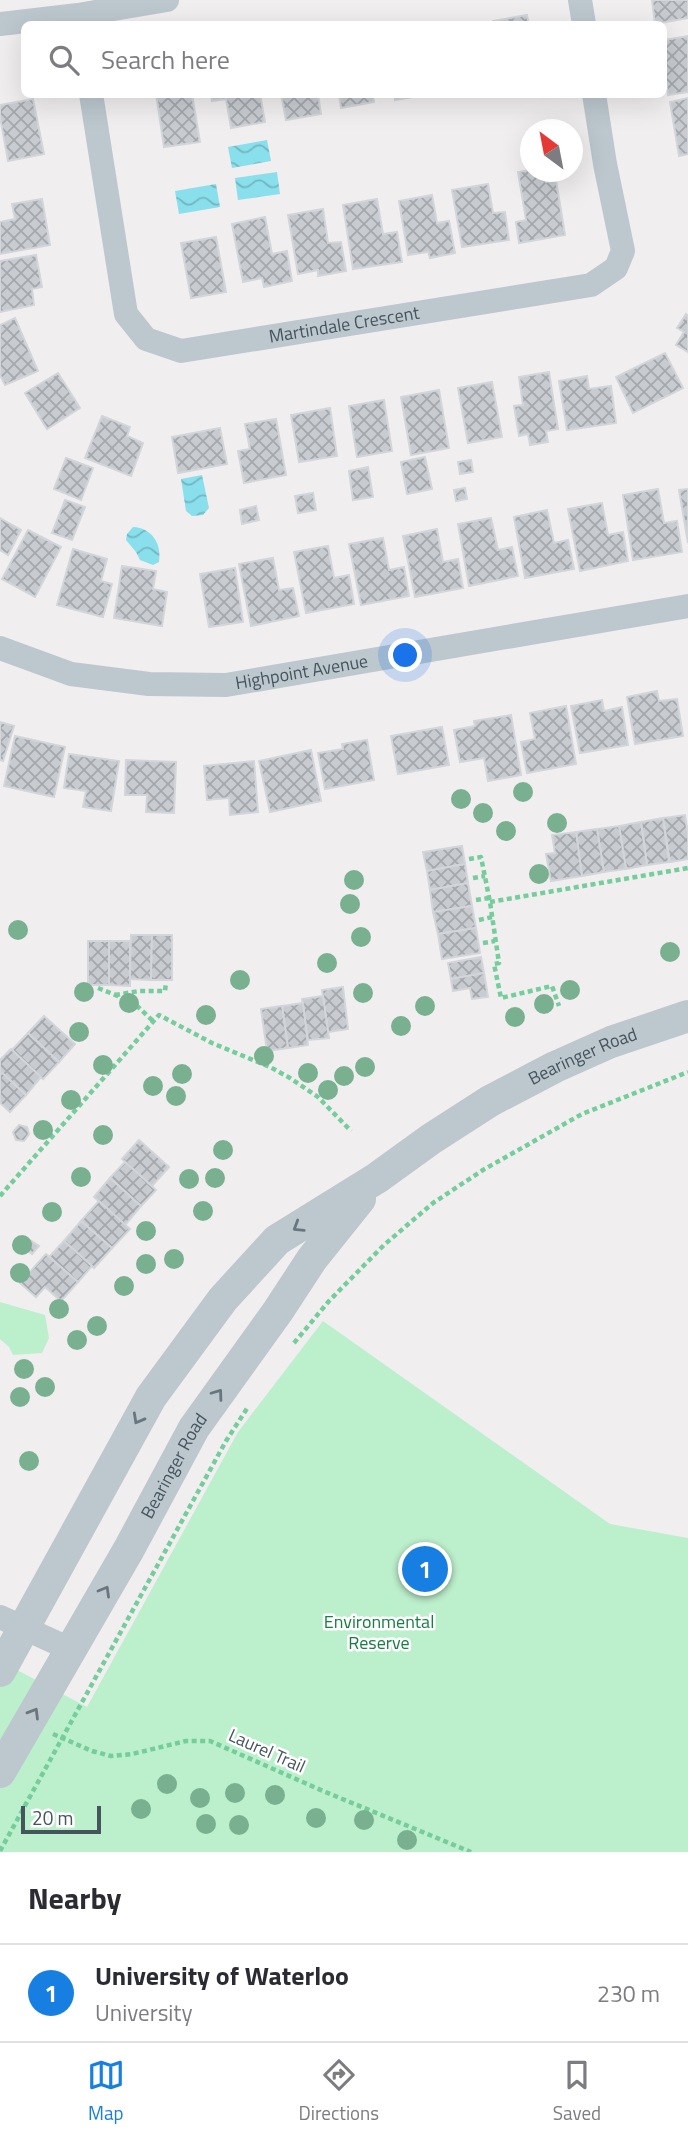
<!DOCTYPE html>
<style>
:root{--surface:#fff;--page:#f7f7f7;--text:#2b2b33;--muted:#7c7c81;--line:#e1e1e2;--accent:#187fe2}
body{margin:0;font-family:"Titillium Web",sans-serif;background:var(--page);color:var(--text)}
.compass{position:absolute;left:520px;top:119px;width:63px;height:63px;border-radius:50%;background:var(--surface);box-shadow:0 7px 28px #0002;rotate:328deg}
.scale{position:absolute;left:21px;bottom:18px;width:80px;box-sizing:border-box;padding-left:7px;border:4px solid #46545c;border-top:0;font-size:19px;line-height:24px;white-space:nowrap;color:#46545c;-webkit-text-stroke:5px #fff;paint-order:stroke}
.you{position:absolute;left:406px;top:656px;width:24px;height:24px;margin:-18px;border:5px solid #fff;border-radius:50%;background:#1a73e8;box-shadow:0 0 0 10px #1a73e833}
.badge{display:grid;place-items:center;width:46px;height:46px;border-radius:50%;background:var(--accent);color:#fff;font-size:23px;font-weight:700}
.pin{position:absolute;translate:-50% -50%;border:4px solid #fff;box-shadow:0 2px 7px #0006}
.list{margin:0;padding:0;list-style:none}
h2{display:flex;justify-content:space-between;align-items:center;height:91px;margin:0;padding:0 28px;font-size:30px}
h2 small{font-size:23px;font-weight:400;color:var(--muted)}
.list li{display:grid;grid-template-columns:46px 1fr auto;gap:21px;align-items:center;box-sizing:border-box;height:98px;padding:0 28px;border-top:2px solid var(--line)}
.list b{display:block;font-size:26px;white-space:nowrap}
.list p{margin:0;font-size:23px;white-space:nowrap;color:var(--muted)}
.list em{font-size:23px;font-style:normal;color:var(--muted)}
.icon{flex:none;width:38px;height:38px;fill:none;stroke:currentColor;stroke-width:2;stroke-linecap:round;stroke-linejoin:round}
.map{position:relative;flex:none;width:688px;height:1852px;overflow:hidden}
.search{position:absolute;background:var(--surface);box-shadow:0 7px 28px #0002;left:21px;right:21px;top:21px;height:77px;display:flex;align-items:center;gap:18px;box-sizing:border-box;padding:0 24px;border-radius:10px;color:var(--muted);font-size:26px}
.sheet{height:189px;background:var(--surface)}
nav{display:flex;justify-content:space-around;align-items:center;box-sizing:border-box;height:98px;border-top:2px solid var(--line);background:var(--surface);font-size:19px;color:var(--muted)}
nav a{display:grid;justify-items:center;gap:4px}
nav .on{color:var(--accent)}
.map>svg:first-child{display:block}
.park{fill:#bcefcc}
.water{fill:url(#water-waves)}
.building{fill:url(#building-cross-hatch);stroke:#d2d5da;stroke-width:2}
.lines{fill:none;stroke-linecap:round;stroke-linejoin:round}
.path{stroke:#74cd9b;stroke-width:4.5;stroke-dasharray:5 3.5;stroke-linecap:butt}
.minor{stroke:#bcc7ce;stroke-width:24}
.tertiary{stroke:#bcc7ce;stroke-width:32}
.tree{fill:#79b090}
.oneway{stroke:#69767e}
.labels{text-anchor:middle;stroke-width:5;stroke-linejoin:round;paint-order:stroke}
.street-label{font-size:18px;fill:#46545c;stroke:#fff}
.park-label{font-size:18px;fill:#167e42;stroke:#fff}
</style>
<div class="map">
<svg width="688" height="1852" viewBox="0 0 688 1852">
<defs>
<pattern id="water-waves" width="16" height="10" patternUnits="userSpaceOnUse" patternTransform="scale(1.75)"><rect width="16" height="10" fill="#89dfec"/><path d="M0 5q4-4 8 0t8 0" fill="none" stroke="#72b7c2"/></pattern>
<pattern id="building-cross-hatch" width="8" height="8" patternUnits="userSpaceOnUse" patternTransform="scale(1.75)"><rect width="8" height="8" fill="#c8ccd1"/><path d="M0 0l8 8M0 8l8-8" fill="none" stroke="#a4a8ad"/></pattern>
</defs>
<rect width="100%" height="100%" fill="#f1eeef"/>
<!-- park -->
<g class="park">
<polygon points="0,1302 45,1315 49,1338 42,1353 13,1355 9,1347 0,1339"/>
<polygon points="323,1321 610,1524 688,1538 688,1852 0,1852 0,1661 87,1707 238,1432"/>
</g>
<!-- water -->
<g class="water">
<polygon points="267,140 271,161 232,168 228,147"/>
<polygon points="277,172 280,194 238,200 235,178"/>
<polygon points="216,184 220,207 179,214 175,191"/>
<polygon points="202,475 209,508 203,515 192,516 186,511 181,479"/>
<path d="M 133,527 C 152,528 162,544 159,562 L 153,565 L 140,560 L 136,552 L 126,540 L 127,534 Z"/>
</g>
<!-- building -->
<g class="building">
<polygon points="652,0 688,0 688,18 655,24"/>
<polygon points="527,15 529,24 493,24 493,21"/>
<polygon points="688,36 688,92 668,95 664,69 664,40"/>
<polygon points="156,94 192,94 200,142 164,147"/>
<polygon points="211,94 260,94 265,122 231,128 226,99 212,101"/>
<polygon points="281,94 318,94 321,114 286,120"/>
<polygon points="339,94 373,94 374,102 341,108"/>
<polygon points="394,94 429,94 395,100"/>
<polygon points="688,98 688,154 679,156 670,102"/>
<polygon points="33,99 44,154 8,161 0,117 0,105"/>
<polygon points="530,170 544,172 546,182 556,180 565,235 519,243 516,222 526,220 518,172"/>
<polygon points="488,184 493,213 505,212 509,240 462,247 452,190"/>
<polygon points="432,195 437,223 449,221 455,253 430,258 428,252 408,255 399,201"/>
<polygon points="42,199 50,245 0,254 0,222 15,219 12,204"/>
<polygon points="377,199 383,234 397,232 402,262 353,269 343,205"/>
<polygon points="323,209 328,243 341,242 346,271 318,276 318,270 298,274 288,215"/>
<polygon points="265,217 272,254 287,251 292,281 264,287 262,278 243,282 232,224"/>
<polygon points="216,237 226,292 191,298 181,243"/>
<polygon points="36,255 42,287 32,289 34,305 0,312 0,261"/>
<polygon points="686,314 688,316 688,352 676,345 684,332 677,328"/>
<polygon points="15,318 38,371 5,385 0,375 0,325"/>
<polygon points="665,353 683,388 633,413 616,377"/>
<polygon points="549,372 558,429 546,431 548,442 530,445 528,434 519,436 514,406 523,405 519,377"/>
<polygon points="58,373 80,408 47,429 25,393"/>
<polygon points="587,376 589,389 611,386 616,423 567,430 559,381"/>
<polygon points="492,382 502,437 468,443 458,388"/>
<polygon points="439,390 449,448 411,455 401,397"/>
<polygon points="384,400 392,451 357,457 349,406"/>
<polygon points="330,408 337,456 299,462 291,415"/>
<polygon points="102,416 130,427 127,436 143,443 131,476 85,458"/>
<polygon points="276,419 286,475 244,483 238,451 250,449 245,424"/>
<polygon points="220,428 227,464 178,473 172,437"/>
<polygon points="425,457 432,489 407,494 401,462"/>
<polygon points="66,458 93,468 81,500 54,489"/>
<polygon points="471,460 473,472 460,474 458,462"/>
<polygon points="368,467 373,497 353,500 349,471"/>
<polygon points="465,488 467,499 456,501 454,490"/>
<polygon points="658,489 664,523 677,521 682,552 633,560 623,495"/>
<polygon points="688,489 688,543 679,490"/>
<polygon points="313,493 316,510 298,513 295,496"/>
<polygon points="65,500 85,507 72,540 52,533"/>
<polygon points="602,503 608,535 623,532 628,561 580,571 568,509"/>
<polygon points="256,506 259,520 242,524 240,510"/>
<polygon points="547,510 554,543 568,540 574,569 525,578 514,517"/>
<polygon points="0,518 21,530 8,555 0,550"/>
<polygon points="491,518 498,550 512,547 518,576 469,586 458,524"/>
<polygon points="437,529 443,562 458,559 463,588 415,597 403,536"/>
<polygon points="28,530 61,547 35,597 2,579"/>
<polygon points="383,538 389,570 404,567 409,596 361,605 349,544"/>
<polygon points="328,546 334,578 349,575 354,604 306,613 294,552"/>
<polygon points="73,549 107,559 101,581 112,584 103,617 57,605"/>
<polygon points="273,558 279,590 293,588 299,616 251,626 239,564"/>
<polygon points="122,566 156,571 153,589 167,592 162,626 114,618"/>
<polygon points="235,568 243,622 209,627 200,574"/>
<polygon points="657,691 659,701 677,699 683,736 635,744 627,697"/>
<polygon points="602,700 604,711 622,707 628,745 580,753 571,706"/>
<polygon points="566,706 576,764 527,773 521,742 535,739 530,713"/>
<polygon points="511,715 521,775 488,781 484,758 460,762 454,730 475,726 474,721"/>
<polygon points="0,722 14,726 3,761 0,760"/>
<polygon points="442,727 449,765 398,774 391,736"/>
<polygon points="15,736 65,747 54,797 4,786"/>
<polygon points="367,740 374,780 325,789 318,753 343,749 342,744"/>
<polygon points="311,750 321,801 270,812 259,761"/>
<polygon points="69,754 119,761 111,811 83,807 86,791 64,788"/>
<polygon points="126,760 176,762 174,813 146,812 147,795 125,795"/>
<polygon points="254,761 258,812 230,815 229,798 207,800 204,766"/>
<polygon points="685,815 688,834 688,859 670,862 663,818"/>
<polygon points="663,818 669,862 647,865 641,822"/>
<polygon points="641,822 647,865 626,869 619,826"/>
<polygon points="619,826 626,869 604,872 597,829"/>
<polygon points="597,829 604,872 582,876 576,832"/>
<polygon points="576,832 582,876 551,881 546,854 555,853 552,835"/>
<polygon points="462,846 465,864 427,871 423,852"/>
<polygon points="465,864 468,883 430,890 427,871"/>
<polygon points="468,883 472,906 433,912 430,890"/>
<polygon points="472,906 476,928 438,934 433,912"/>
<polygon points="476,928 480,953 442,959 438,934"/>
<polygon points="131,935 152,935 151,980 130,979"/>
<polygon points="152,935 172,935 172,980 151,980"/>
<rect x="88" y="941" width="21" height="44"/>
<polygon points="109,941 130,941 130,986 109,985"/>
<polygon points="481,957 484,973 451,979 448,963"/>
<polygon points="484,973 488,997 472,999 470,988 453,991 451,979"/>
<polygon points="343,987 348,1029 328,1032 322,990"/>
<polygon points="323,996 329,1038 308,1040 302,999"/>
<polygon points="303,1003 308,1045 288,1048 282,1006"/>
<polygon points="282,1006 288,1048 267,1051 261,1009"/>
<polygon points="44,1016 75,1044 59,1062 28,1033"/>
<polygon points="28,1033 59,1062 43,1079 12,1050"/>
<polygon points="11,1049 41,1077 26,1095 0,1071 0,1060"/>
<polygon points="0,1071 26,1095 10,1112 0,1103"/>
<polygon points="19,1125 27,1127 29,1134 24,1141 16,1140 13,1132"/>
<polygon points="139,1140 169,1167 152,1186 122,1159"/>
<polygon points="125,1162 156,1190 141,1206 110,1178"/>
<polygon points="110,1178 141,1206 125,1225 94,1197"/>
<polygon points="99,1201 130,1229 112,1248 81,1221"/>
<polygon points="81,1221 112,1248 94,1268 64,1241"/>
<polygon points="30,1240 39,1246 32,1254 24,1247"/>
<polygon points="64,1241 92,1266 78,1282 49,1257"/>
<polygon points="46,1254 78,1282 61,1301 45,1287 36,1297 20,1283"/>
</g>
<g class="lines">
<!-- path -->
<g class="path">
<polyline points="469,859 481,857 490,902 499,963 494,964 501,998 552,986 559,1006"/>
<polyline points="473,878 485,876"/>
<polyline points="476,900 489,898"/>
<polyline points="490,902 688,868"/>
<polyline points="479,920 492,917"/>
<polyline points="483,943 495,941"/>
<polyline points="98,988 133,1002 154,1022"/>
<polyline points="115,995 139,991 165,991 166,983"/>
<polyline points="0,1196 159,1015 212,1043 270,1067 290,1078 318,1097 351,1131"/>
<polyline points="294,1343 329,1301 384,1245 433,1203 483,1170 582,1114 688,1072"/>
<polyline points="53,1734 92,1751 111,1756 132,1754 186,1741 210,1741 323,1791 471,1852"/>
<polyline points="0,1851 226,1441 248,1407"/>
</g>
<!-- minor -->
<g class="minor">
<polyline points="580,0 584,24"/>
<polyline points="0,24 78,15 167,0"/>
<path id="s1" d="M 91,94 L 126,314 L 146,339 L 181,351 L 591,285 L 616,268 L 623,251 L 605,164 L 594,94"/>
<path id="s2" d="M 0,648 L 71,674 L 149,684 L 226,685 L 688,606"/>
<polyline points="0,1617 72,1650"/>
</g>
<!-- tertiary -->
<g class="tertiary">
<path id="s3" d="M 0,1671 L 151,1397 L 223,1299 L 277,1240 L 377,1178 L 431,1139 L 490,1101 L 555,1067 L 611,1042 L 688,1016"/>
<path id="s4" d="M 0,1772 L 129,1549 L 194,1428 L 278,1311 L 312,1259 L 360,1199"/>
</g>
</g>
<!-- trees -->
<g class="tree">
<circle cx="523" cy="792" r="10"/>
<circle cx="461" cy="799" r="10"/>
<circle cx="483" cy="813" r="10"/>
<circle cx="557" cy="823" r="10"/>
<circle cx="506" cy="831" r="10"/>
<circle cx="539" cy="874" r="10"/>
<circle cx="354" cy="880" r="10"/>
<circle cx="350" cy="904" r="10"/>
<circle cx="18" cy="930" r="10"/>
<circle cx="361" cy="937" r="10"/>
<circle cx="670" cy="952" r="10"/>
<circle cx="327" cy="963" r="10"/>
<circle cx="240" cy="980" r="10"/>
<circle cx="570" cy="990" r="10"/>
<circle cx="84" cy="992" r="10"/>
<circle cx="363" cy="993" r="10"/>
<circle cx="129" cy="1003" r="10"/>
<circle cx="544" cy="1004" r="10"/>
<circle cx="425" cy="1006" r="10"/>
<circle cx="206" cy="1015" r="10"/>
<circle cx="515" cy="1017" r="10"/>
<circle cx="401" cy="1026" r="10"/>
<circle cx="79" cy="1032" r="10"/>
<circle cx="264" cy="1056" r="10"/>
<circle cx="103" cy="1065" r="10"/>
<circle cx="365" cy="1067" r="10"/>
<circle cx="308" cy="1073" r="10"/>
<circle cx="182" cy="1074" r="10"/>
<circle cx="344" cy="1076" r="10"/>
<circle cx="153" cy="1086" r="10"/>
<circle cx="328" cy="1090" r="10"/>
<circle cx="176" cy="1096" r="10"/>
<circle cx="71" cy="1100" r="10"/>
<circle cx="43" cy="1130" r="10"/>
<circle cx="103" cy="1135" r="10"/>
<circle cx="223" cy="1150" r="10"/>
<circle cx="81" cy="1177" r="10"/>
<circle cx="215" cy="1178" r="10"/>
<circle cx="189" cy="1179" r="10"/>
<circle cx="203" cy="1211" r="10"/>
<circle cx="52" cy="1212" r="10"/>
<circle cx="146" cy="1231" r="10"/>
<circle cx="22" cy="1245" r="10"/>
<circle cx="174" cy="1259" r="10"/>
<circle cx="146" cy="1264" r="10"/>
<circle cx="20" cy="1273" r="10"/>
<circle cx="124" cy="1286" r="10"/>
<circle cx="59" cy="1309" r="10"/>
<circle cx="97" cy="1326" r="10"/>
<circle cx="77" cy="1340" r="10"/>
<circle cx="24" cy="1369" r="10"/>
<circle cx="45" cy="1387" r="10"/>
<circle cx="20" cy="1397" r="10"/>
<circle cx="29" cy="1461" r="10"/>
<circle cx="167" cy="1784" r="10"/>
<circle cx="235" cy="1793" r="10"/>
<circle cx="275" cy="1795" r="10"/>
<circle cx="200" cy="1798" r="10"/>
<circle cx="141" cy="1809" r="10"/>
<circle cx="316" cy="1818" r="10"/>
<circle cx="364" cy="1820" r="10"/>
<circle cx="206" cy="1824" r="10"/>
<circle cx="239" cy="1825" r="10"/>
<circle cx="407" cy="1840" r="10"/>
</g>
<!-- one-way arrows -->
<defs><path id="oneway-chevron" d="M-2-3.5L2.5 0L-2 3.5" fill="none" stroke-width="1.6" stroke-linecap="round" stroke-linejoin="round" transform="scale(1.75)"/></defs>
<g class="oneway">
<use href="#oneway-chevron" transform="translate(298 1227) rotate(148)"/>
<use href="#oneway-chevron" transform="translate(218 1394) rotate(-54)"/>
<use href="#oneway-chevron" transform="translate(138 1419) rotate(119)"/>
<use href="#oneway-chevron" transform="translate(105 1591) rotate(-60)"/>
<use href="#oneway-chevron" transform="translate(34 1713) rotate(-59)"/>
</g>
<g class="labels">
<!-- street labels -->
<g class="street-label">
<text dy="6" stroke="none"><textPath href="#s1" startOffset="457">Martindale Crescent</textPath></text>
<text dy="6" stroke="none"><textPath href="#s2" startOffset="308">Highpoint Avenue</textPath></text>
<text dy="6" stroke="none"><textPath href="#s3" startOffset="872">Bearinger Road</textPath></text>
<text dy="6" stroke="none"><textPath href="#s4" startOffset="352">Bearinger Road</textPath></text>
<text transform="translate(267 1751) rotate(24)" y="6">Laurel Trail</text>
</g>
<!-- park labels -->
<g class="park-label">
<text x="379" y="1628">Environmental<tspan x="379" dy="21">Reserve</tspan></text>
</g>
</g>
</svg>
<svg class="compass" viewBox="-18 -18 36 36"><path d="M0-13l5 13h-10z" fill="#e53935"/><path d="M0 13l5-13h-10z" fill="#7c7c81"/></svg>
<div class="scale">20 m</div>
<div class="you"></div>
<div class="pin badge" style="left:425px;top:1569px">1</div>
<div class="search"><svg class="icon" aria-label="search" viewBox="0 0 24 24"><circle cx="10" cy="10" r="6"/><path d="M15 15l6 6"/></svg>Search here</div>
</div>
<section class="sheet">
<h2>Nearby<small></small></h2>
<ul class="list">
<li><span class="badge">1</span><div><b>University of Waterloo</b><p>University</p></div><em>230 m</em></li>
</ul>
</section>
<nav>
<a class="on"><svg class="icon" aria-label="map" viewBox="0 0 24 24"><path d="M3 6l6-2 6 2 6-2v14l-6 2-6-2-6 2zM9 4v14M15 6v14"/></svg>Map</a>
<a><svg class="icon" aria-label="directions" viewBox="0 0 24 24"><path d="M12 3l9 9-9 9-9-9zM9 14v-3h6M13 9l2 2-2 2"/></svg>Directions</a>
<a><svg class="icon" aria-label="saved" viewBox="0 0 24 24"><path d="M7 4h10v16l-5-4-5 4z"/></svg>Saved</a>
</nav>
